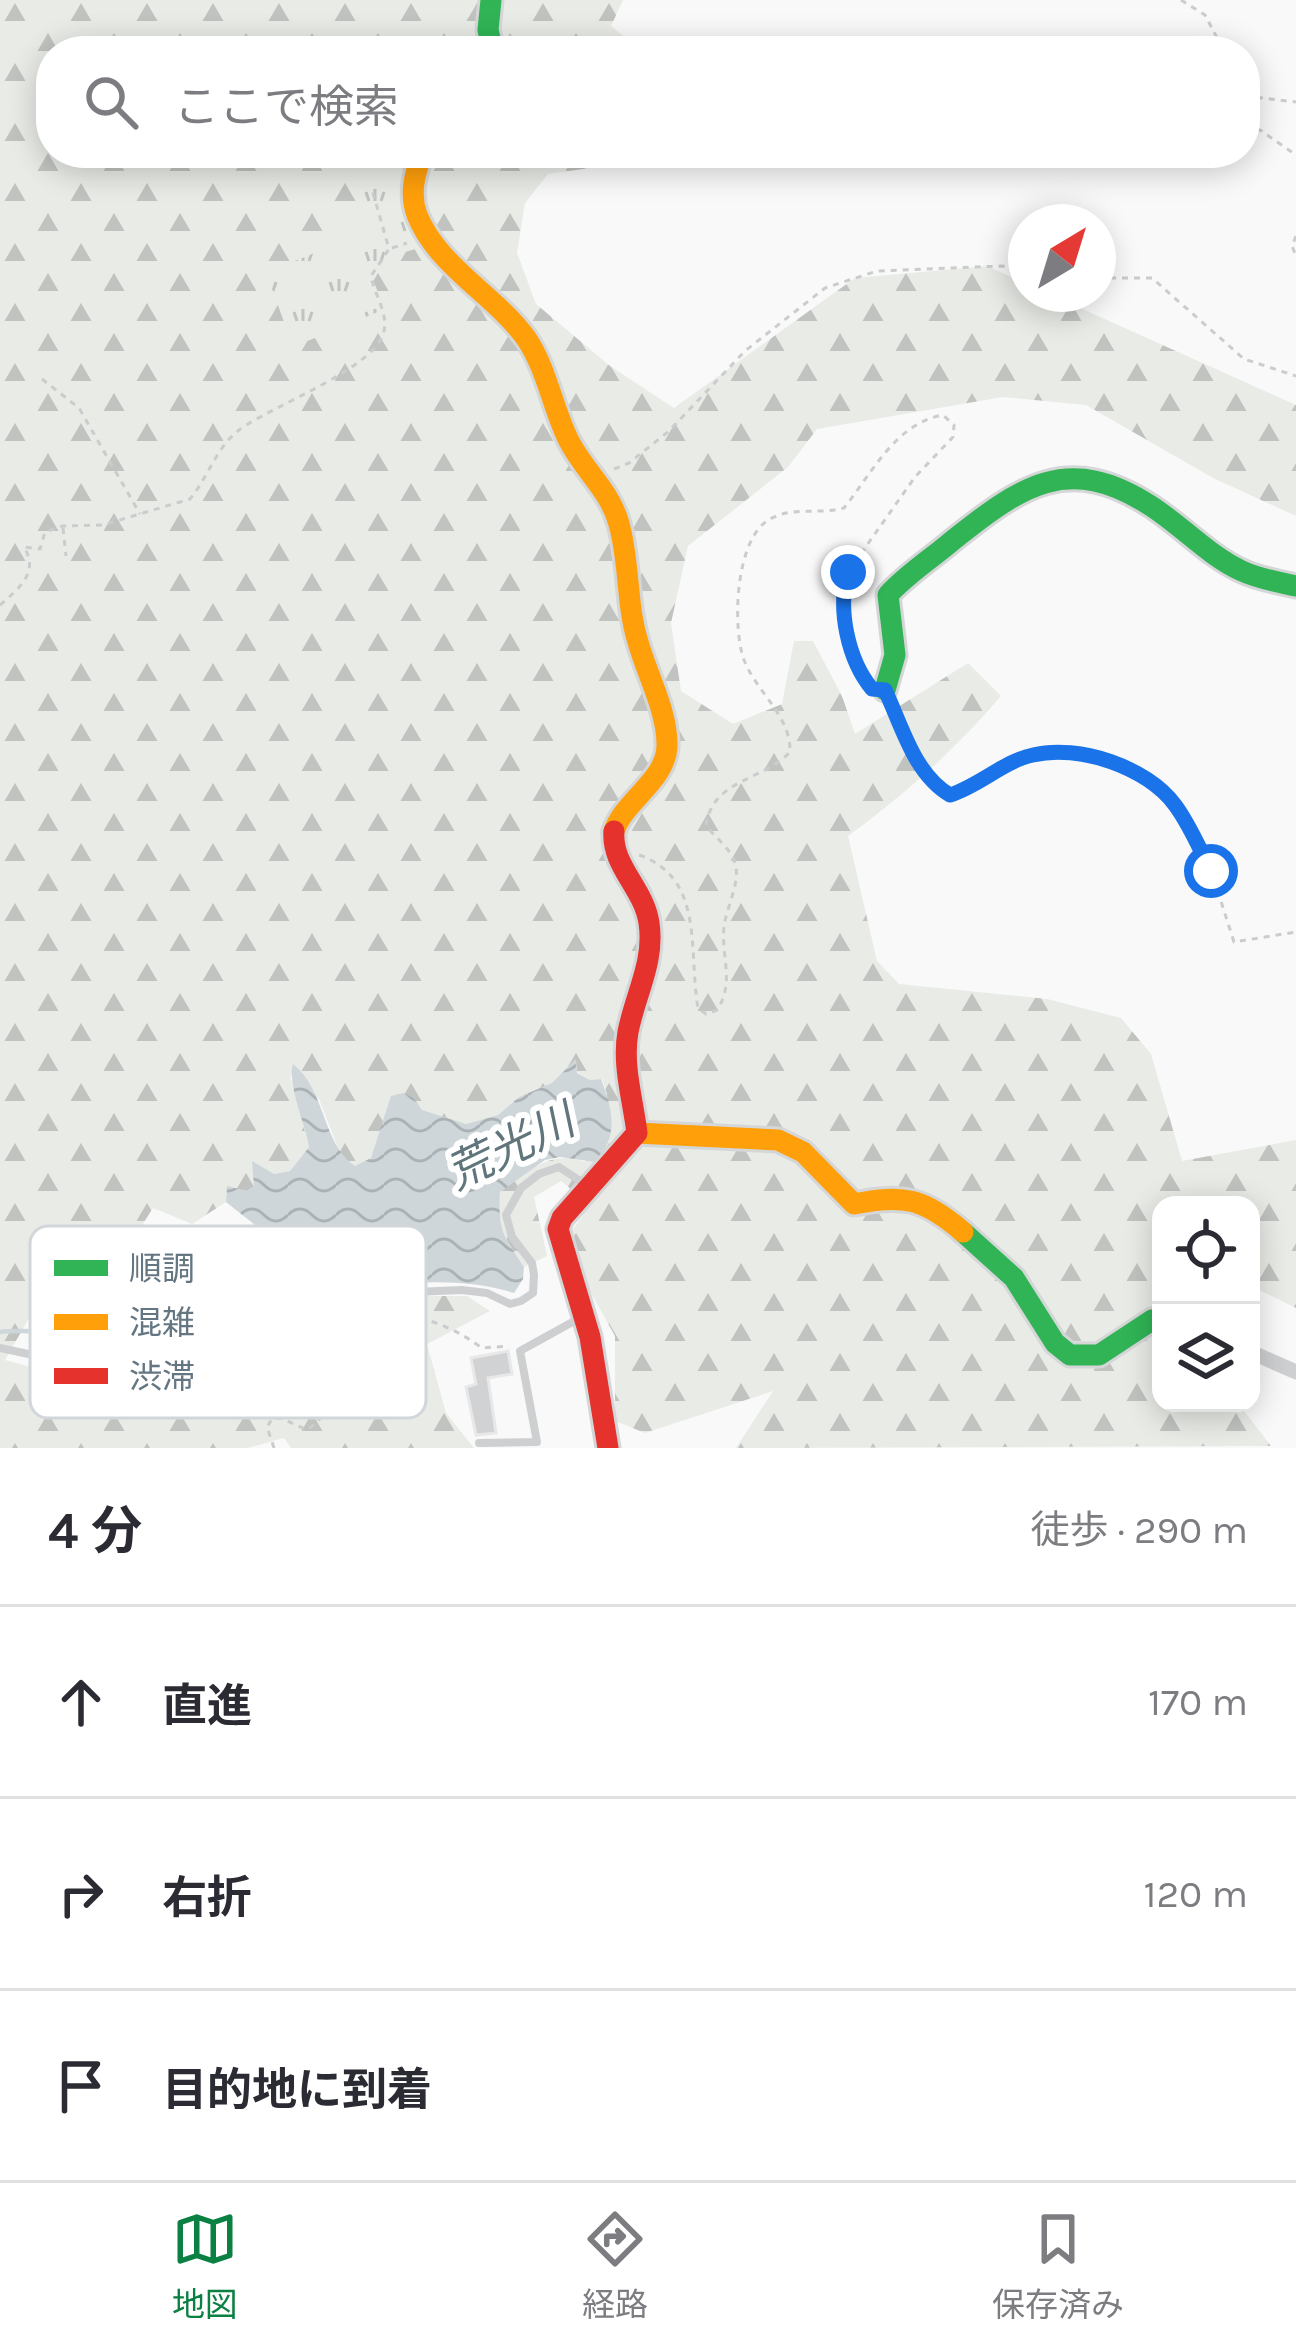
<!DOCTYPE html>
<html lang="ja">
<meta charset="utf-8">
<style>
:root{--surface:#fff;--page:#f2f2f3;--text:#2b2b33;--muted:#7c7c81;--line:#e1e1e2;--accent:#0b8043}
body{margin:0;font-family:Karla,"Noto Sans JP",sans-serif;background:var(--page);color:var(--text)}
.controls{position:absolute;right:36px;bottom:36px;display:grid;overflow:hidden;border-radius:24px;box-shadow:0 6px 30px #0003}
.controls button{width:108px;height:108px;display:grid;place-items:center;padding:0;border:0;border-bottom:3px solid var(--line);background:var(--surface);color:var(--text);font:60px sans-serif}
.compass{position:absolute;left:1008px;top:204px;width:108px;height:108px;border-radius:50%;background:var(--surface);box-shadow:0 6px 30px #0003;rotate:38deg}
.stop{position:absolute;width:36px;height:36px;margin:-27px;border:9px solid #1a73e8;border-radius:50%;background:#fff}
.stop.end{background:#1a73e8;border-color:#fff;box-shadow:0 3px 12px #0008}
.list{margin:0;padding:0;list-style:none}
h2{display:flex;justify-content:space-between;align-items:center;height:156px;margin:0;padding:0 48px;font-size:51px}
h2 small{font-size:39px;font-weight:400;color:var(--muted)}
.list li{display:grid;grid-template-columns:78px 1fr auto;gap:36px;align-items:center;box-sizing:border-box;height:192px;padding:0 48px;border-top:3px solid var(--line)}
.list b{display:block;font-size:45px;white-space:nowrap}
.list em{font-size:39px;font-style:normal;color:var(--muted)}
.icon{flex:none;width:66px;height:66px;fill:none;stroke:currentColor;stroke-width:2;stroke-linecap:round;stroke-linejoin:round}
.map{position:relative;flex:none;width:1296px;height:1448px;overflow:hidden}
.search{position:absolute;background:var(--surface);box-shadow:0 6px 30px #0003;left:36px;right:36px;top:36px;height:132px;display:flex;align-items:center;gap:30px;box-sizing:border-box;padding:0 42px;border-radius:48px;color:var(--muted);font-size:45px}
.sheet{height:732px;background:var(--surface)}
nav{display:flex;justify-content:space-around;align-items:center;box-sizing:border-box;height:168px;border-top:3px solid var(--line);background:var(--surface);font-size:33px;color:var(--muted)}
nav a{display:grid;justify-items:center;gap:6px}
nav .on{color:var(--accent)}
.map>svg:first-child{display:block}
.forest{fill:url(#forest-firs)}
.park{fill:url(#park-tufts)}
.water{fill:url(#water-waves)}
.lines{fill:none;stroke-linecap:round;stroke-linejoin:round}
.stream{stroke:#ced6d9;stroke-width:4.5}
.building{fill:#d0d2d3;stroke:#e8e8e8;stroke-width:3}
.fast-casing{stroke:#d5d6d7;stroke-width:27}
.slow-casing{stroke:#d5d6d7;stroke-width:27}
.jam-casing{stroke:#d5d6d7;stroke-width:27}
.path{stroke:#cbcccd;stroke-width:3;stroke-dasharray:6 6;stroke-linecap:butt}
.lane{stroke:#cecfd0;stroke-width:8}
.street{stroke:#cecfd0;stroke-width:15}
.fast{stroke:#30b455;stroke-width:21}
.slow{stroke:#ff9f0a;stroke-width:21}
.jam{stroke:#e5322d;stroke-width:21}
.route{stroke:#1a73e8;stroke-width:15}
.labels{text-anchor:middle;stroke-width:12;stroke-linejoin:round;paint-order:stroke}
.water-label{font-size:45px;font-style:italic;fill:#60757c;stroke:#fff}
.key{fill:#fff;stroke:#d1d6da;stroke-width:3}
.key-label{font-size:33px;fill:#657683}
</style>
<div class="map">
<svg width="1296" height="1448" viewBox="0 0 1296 1448">
<defs>
<pattern id="forest-firs" width="22" height="20" patternUnits="userSpaceOnUse" patternTransform="scale(3)"><rect width="22" height="20" fill="#e8ebe6"/><path d="M5 1l3.5 6h-7zM16 11l3.5 6h-7z" fill="#c0c3c0"/></pattern>
<pattern id="park-tufts" width="24" height="20" patternUnits="userSpaceOnUse" patternTransform="scale(3)"><rect width="24" height="20" fill="#e8ebe6"/><path d="M3 7l-1-3M5 7V3M7 7l1-3M15 17l-1-3M17 17v-4M19 17l1-3" fill="none" stroke="#c0c3c0"/></pattern>
<pattern id="water-waves" width="16" height="10" patternUnits="userSpaceOnUse" patternTransform="scale(3)"><rect width="16" height="10" fill="#ced6d9"/><path d="M0 5q4-4 8 0t8 0" fill="none" stroke="#abb2b5"/></pattern>
</defs>
<rect width="100%" height="100%" fill="#f9f9f9"/>
<!-- forest -->
<path class="forest" d="M 0,0 L 623,0 L 611,26 L 642,51 L 51,51 L 51,153 L 696,153 L 548,174 L 525,203 L 517,253 L 536,304 L 610,366 L 674,408 L 855,278 L 988,266 L 1026,284 L 1026,294 L 1049,294 L 1296,405 L 1296,516 L 1213,478 L 1086,405 L 1003,397 L 817,429 L 788,467 L 688,546 L 671,623 L 681,691 L 733,724 L 782,704 L 794,641 L 813,641 L 842,696 L 855,734 L 968,663 L 1001,696 C 957,748 903,796 848,836 L 877,961 L 899,984 L 1047,999 L 1121,1018 L 1151,1054 L 1182,1161 L 1296,1140 L 1296,1308 L 1251,1286 L 1251,1205 L 1161,1205 L 1161,1403 L 1238,1403 L 1271,1446 L 736,1448 L 773,1391 L 645,1433 L 615,1421 L 615,1336 L 576,1266 L 569,1235 L 590,1205 L 561,1181 L 534,1197 L 547,1256 L 524,1267 C 503,1235 498,1231 500,1192 C 528,1172 549,1149 585,1162 L 607,1094 L 602,1079 L 590,1080 L 577,1072 L 576,1060 L 553,1083 L 519,1097 L 498,1115 L 466,1124 L 421,1110 L 414,1098 L 381,1135 L 371,1158 L 355,1166 L 342,1158 L 319,1099 L 290,1075 L 309,1147 L 290,1171 L 274,1174 L 247,1191 L 227,1187 L 226,1202 L 192,1224 L 153,1208 L 111,1274 L 61,1292 L 44,1292 L 5,1360 L 149,1400 L 280,1355 L 349,1307 L 409,1296 L 467,1296 L 490,1311 L 427,1344 L 446,1413 L 474,1448 L 291,1448 L 284,1438 L 248,1448 L 0,1448 Z"/>
<!-- park -->
<path class="park" d="M 356,153 L 413,153 L 422,247 L 389,257 L 373,280 L 385,309 L 293,347 L 266,272 C 295,260 364,242 361,201 C 360,184 353,170 356,153 Z"/>
<!-- water -->
<path class="water" d="M 576,1059 L 577,1073 L 590,1080 L 601,1079 C 613,1110 619,1137 595,1162 L 560,1157 L 545,1160 L 500,1192 C 498,1231 503,1235 524,1267 L 523,1279 L 514,1293 C 464,1277 393,1280 343,1295 L 226,1202 L 227,1186 L 247,1191 L 254,1186 L 252,1161 L 274,1174 L 290,1171 L 309,1147 C 305,1124 287,1083 293,1064 C 326,1090 322,1144 355,1166 L 371,1158 L 391,1096 L 403,1093 L 414,1098 L 422,1110 L 466,1124 L 498,1115 L 519,1097 L 552,1083 Z"/>
<g class="lines">
<!-- stream -->
<path class="stream" d="M 0,1332 C 34,1328 70,1337 103,1332 C 147,1326 179,1287 213,1263"/>
</g>
<!-- building -->
<polygon class="building" points="508,1351 512,1374 488,1378 496,1433 476,1435 466,1387 476,1384 471,1358"/>
<g class="lines">
<defs>
<g id="fast">
<polyline points="491,0 488,30 493,51"/>
<path d="M 885,690 L 895,655 L 888,595 C 907,574 931,559 952,541 C 1021,486 1068,452 1151,506 C 1182,526 1209,556 1242,571 C 1259,579 1278,582 1296,586"/>
<polyline points="963,1232 1014,1278 1055,1343 1070,1355 1099,1355 1152,1320 1161,1319"/>
</g>
<g id="slow">
<path d="M 422,153 C 415,174 409,193 417,215 C 438,267 494,294 526,338 C 547,369 552,406 568,439 C 583,470 610,490 619,524 C 630,563 626,604 638,642 C 647,675 668,712 667,747 C 665,781 625,800 614,831"/>
<path d="M 637,1133 L 778,1140 L 803,1152 L 854,1204 C 903,1194 924,1198 963,1232"/>
</g>
<path id="jam" d="M 608,1448 L 590,1337 L 558,1229 L 562,1218 L 637,1133 C 633,1100 622,1065 628,1032 C 635,995 655,962 649,923 C 644,888 611,866 614,831"/>
</defs>
<!-- fast casing -->
<use href="#fast" class="fast-casing"/>
<!-- slow casing -->
<use href="#slow" class="slow-casing"/>
<!-- jam casing -->
<use href="#jam" class="jam-casing"/>
<!-- path -->
<g class="path">
<polyline points="1181,0 1205,15 1224,51"/>
<polyline points="1245,96 1296,102"/>
<polyline points="1245,127 1260,130 1296,155"/>
<polyline points="1296,236 1292,246 1296,256"/>
<polyline points="392,248 407,243"/>
<polyline points="1098,278 1152,278 1244,359 1296,376"/>
<polyline points="42,379 79,408 140,514"/>
<polyline points="614,469 629,463 669,431 745,351 825,288 877,271 1002,266 1026,270"/>
<polyline points="63,528 66,556"/>
<path d="M 0,605 C 18,589 40,573 24,547 L 40,549 L 45,532 L 63,526 L 103,525 L 190,499 C 209,476 215,449 239,430 C 271,406 377,368 384,331 C 388,312 374,294 371,276 L 389,249 L 372,189"/>
<path d="M 892,704 C 907,737 918,776 950,795 L 970,788 L 1029,755 L 1065,751 L 1137,772 L 1174,804 L 1211,870 L 1234,942 L 1296,932"/>
<path d="M 639,855 C 705,878 688,950 698,1008 L 706,1014 L 717,1010 C 735,983 721,957 724,927 C 726,908 741,882 735,863 C 731,849 715,837 706,826 C 712,779 763,781 790,752 C 791,716 757,693 744,660 C 732,627 735,538 770,519 C 793,506 820,515 844,508 C 872,473 896,423 943,415 L 954,425 L 953,437 L 915,477 L 848,572 L 844,585 L 854,667 L 869,686"/>
<path d="M 274,1448 L 267,1427 L 272,1419 L 281,1418 L 307,1430 C 337,1410 347,1368 342,1335 L 362,1313 C 409,1311 445,1321 482,1348 L 509,1346"/>
</g>
<!-- lane -->
<g class="lane">
<polyline points="0,1348 173,1385 346,1302 415,1292 462,1290 487,1293 510,1304 521,1301 533,1293 534,1275 532,1263 512,1237 506,1215 521,1188 539,1174 559,1167 588,1186"/>
<polyline points="479,1443 537,1442 520,1351 578,1319"/>
</g>
<!-- street -->
<polyline class="street" points="1251,1352 1296,1372"/>
<!-- fast -->
<use href="#fast" class="fast"/>
<!-- slow -->
<use href="#slow" class="slow"/>
<!-- jam -->
<use href="#jam" class="jam"/>
</g>
<g class="lines">
<!-- route -->
<path class="route" d="M 848,572 C 837,609 848,660 872,689 L 885,690 C 902,726 914,774 950,795 C 979,786 1004,761 1033,755 C 1079,744 1147,767 1175,805 C 1190,825 1200,850 1211,871"/>
</g>
<g class="labels">
<!-- water labels -->
<g class="water-label">
<text transform="translate(510 1146) rotate(-26)" y="16">荒光川</text>
</g>
</g>
<!-- legend -->
<rect x="30" y="1226" width="396" height="192" rx="18" class="key"/>
<rect x="54" y="1260" width="54" height="16" fill="#30b455"/>
<rect x="54" y="1314" width="54" height="16" fill="#ff9f0a"/>
<rect x="54" y="1368" width="54" height="16" fill="#e5322d"/>
<g class="key-label">
<text x="129" y="1280">順調</text>
<text x="129" y="1334">混雑</text>
<text x="129" y="1388">渋滞</text>
</g>
</svg>
<div class="controls">
<button><svg class="icon" aria-label="locate" viewBox="0 0 24 24"><circle cx="12" cy="12" r="6"/><path d="M12 2v4M12 18v4M2 12h4M18 12h4"/></svg></button>
<button><svg class="icon" aria-label="layers" viewBox="0 0 24 24"><path d="M12 4l9 5-9 5-9-5zM3 14l9 5 9-5"/></svg></button>
</div>
<svg class="compass" viewBox="-18 -18 36 36"><path d="M0-13l5 13h-10z" fill="#e53935"/><path d="M0 13l5-13h-10z" fill="#7c7c81"/></svg>
<div class="stop" style="left:1211px;top:871px"></div>
<div class="stop end" style="left:848px;top:572px"></div>
<div class="search"><svg class="icon" aria-label="search" viewBox="0 0 24 24"><circle cx="10" cy="10" r="6"/><path d="M15 15l6 6"/></svg>ここで検索</div>
</div>
<section class="sheet">
<h2>4 分<small>徒歩 · 290 m</small></h2>
<ul class="list">
<li><svg class="icon" aria-label="ahead" viewBox="0 0 24 24"><path d="M12 20V5M6 11l6-6 6 6"/></svg><div><b>直進</b></div><em>170 m</em></li>
<li><svg class="icon" aria-label="right" viewBox="0 0 24 24"><path d="M7 20v-9h11M14 6l5 5-5 5"/></svg><div><b>右折</b></div><em>120 m</em></li>
<li><svg class="icon" aria-label="arrive" viewBox="0 0 24 24"><path d="M6 21V4h12l-3 4 3 4H6"/></svg><div><b>目的地に到着</b></div></li>
</ul>
</section>
<nav>
<a class="on"><svg class="icon" aria-label="map" viewBox="0 0 24 24"><path d="M3 6l6-2 6 2 6-2v14l-6 2-6-2-6 2zM9 4v14M15 6v14"/></svg>地図</a>
<a><svg class="icon" aria-label="directions" viewBox="0 0 24 24"><path d="M12 3l9 9-9 9-9-9zM9 14v-3h6M13 9l2 2-2 2"/></svg>経路</a>
<a><svg class="icon" aria-label="saved" viewBox="0 0 24 24"><path d="M7 4h10v16l-5-4-5 4z"/></svg>保存済み</a>
</nav>
